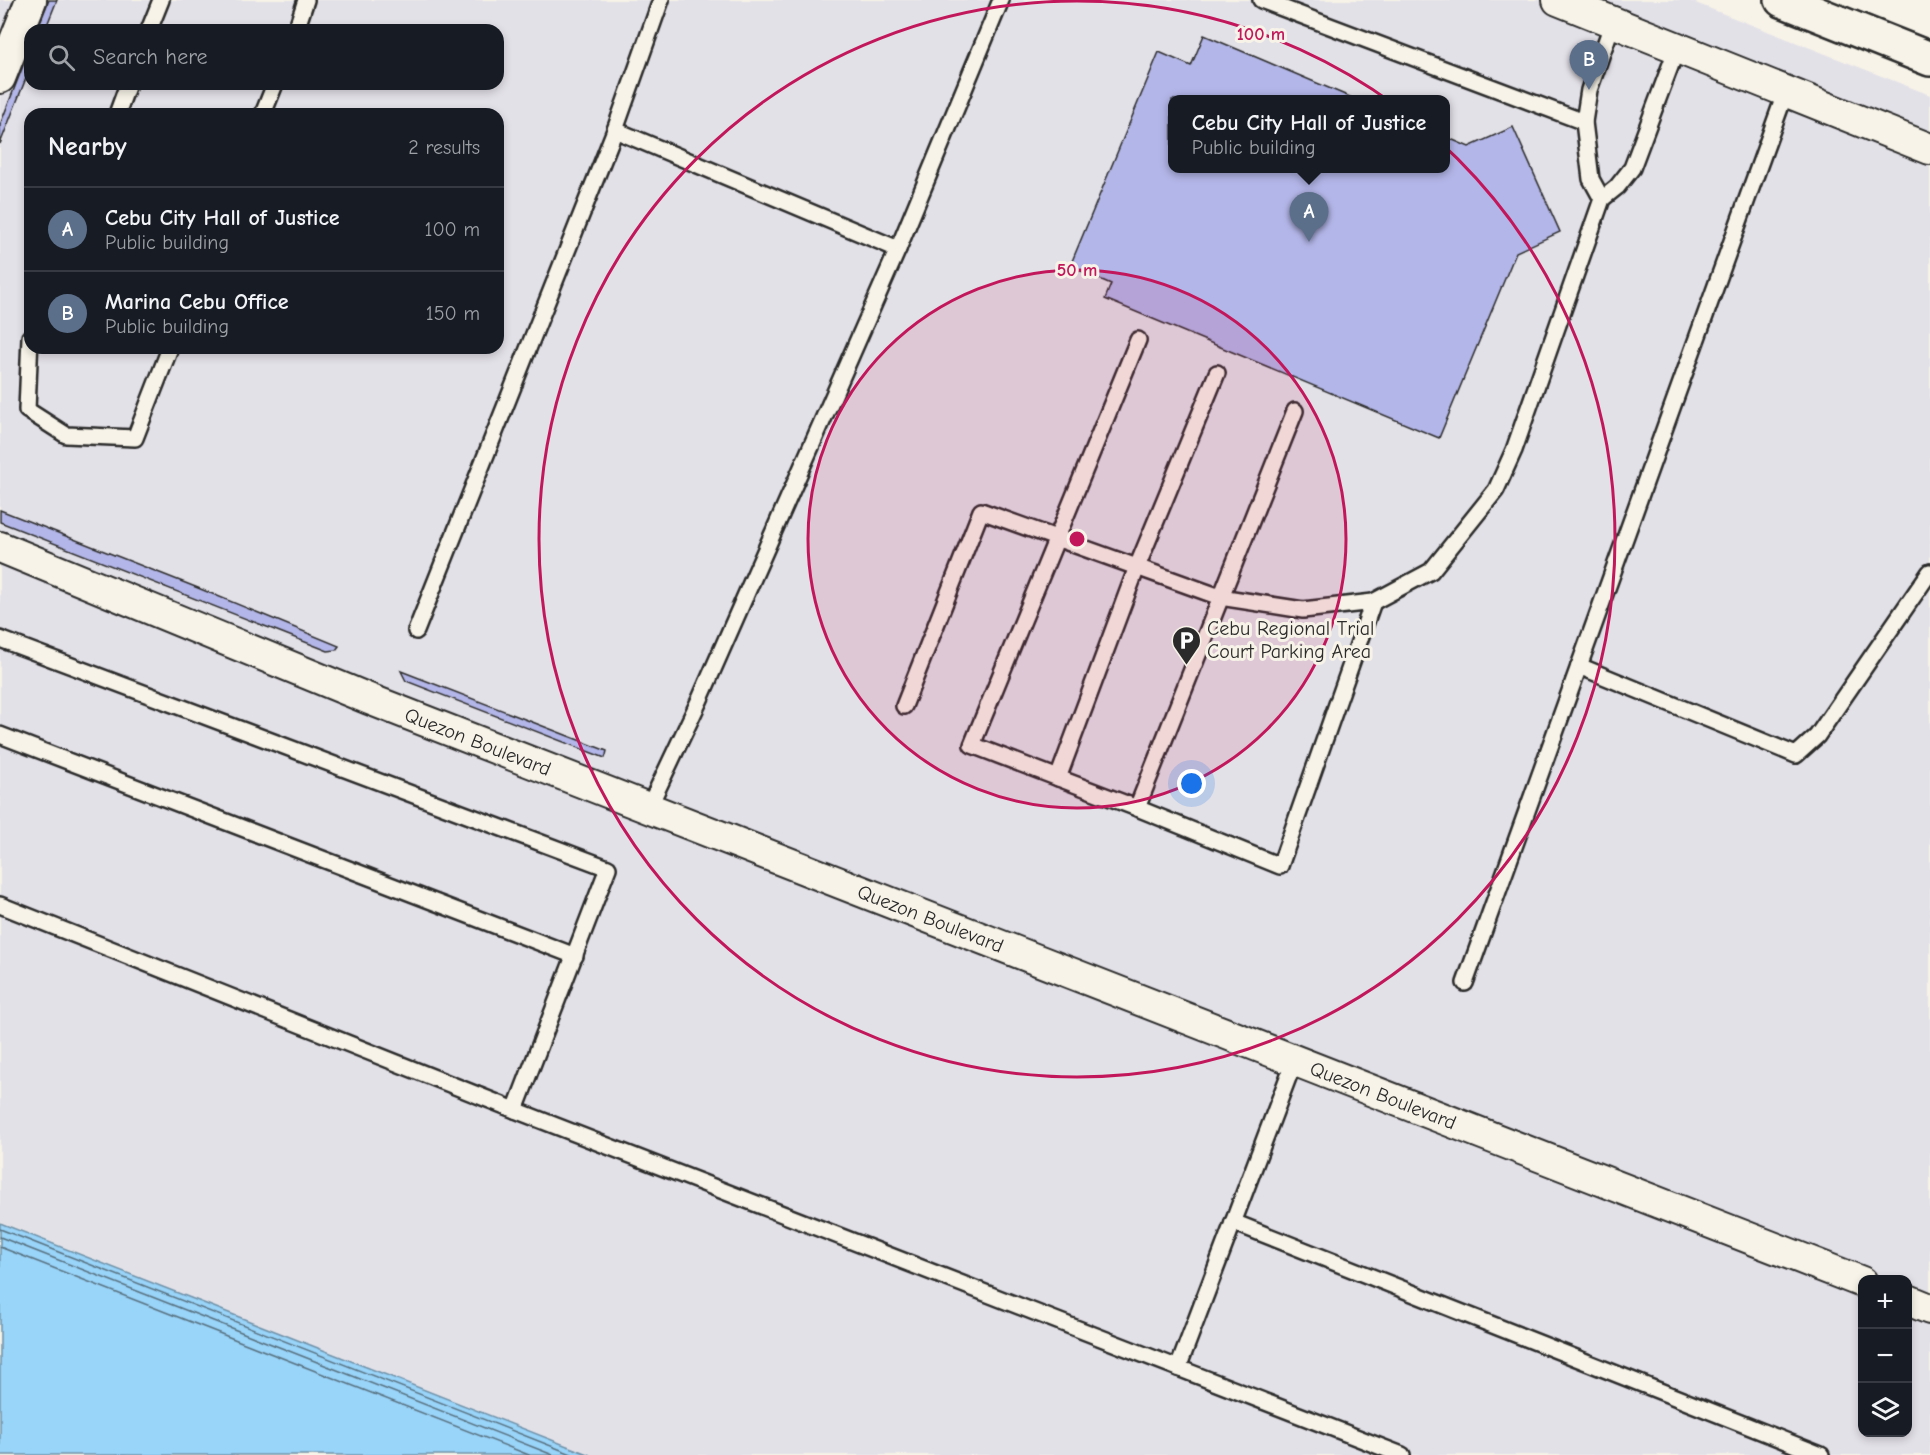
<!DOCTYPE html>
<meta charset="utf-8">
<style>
:root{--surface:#171b24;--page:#242831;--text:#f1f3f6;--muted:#9ea1a6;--line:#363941;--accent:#98999b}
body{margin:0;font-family:"Comic Neue",sans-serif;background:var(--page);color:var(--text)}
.controls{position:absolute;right:18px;bottom:18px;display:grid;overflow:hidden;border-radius:12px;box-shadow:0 3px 9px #0003}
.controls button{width:54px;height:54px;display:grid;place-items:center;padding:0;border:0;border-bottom:2px solid var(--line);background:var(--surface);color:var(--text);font:30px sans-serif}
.you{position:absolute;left:1192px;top:784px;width:21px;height:21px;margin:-15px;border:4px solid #fff;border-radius:50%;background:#1a73e8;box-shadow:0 0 0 9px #1a73e833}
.badge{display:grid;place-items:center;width:39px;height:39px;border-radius:50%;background:var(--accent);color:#fff;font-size:20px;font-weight:700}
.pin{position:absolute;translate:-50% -50px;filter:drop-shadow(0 2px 3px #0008)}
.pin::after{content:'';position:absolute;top:32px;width:21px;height:18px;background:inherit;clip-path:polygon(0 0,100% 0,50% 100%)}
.popup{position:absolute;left:1168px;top:95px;width:282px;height:78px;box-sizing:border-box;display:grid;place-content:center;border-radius:12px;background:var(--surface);filter:drop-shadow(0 2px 4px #0005);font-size:20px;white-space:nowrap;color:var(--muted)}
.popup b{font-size:22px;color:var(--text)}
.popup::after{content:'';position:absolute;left:50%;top:100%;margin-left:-12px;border:12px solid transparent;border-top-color:var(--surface)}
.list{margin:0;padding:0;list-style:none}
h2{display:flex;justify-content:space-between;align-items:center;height:78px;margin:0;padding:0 24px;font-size:26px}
h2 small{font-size:20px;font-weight:400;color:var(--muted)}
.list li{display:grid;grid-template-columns:39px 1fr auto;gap:18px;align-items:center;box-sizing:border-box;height:84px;padding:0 24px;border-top:2px solid var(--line)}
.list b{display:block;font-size:22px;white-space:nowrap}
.list p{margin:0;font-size:20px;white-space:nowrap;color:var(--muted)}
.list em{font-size:20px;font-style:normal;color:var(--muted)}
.icon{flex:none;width:33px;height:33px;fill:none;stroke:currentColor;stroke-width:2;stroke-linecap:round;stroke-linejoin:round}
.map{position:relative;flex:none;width:1930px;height:1455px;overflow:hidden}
.search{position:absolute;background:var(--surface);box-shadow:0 3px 9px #0003;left:24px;top:24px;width:480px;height:66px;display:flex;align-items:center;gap:15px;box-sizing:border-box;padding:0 21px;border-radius:18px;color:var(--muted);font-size:22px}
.panel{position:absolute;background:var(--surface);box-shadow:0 3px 9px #0003;left:24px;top:108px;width:480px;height:246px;border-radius:18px}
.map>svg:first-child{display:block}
.built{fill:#e3e1e8;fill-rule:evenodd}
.water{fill:#99d4f9;stroke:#6d90a7;stroke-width:1.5}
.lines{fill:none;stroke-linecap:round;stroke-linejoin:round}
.shore{stroke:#576f7d;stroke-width:1.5}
.building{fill:#b3b6e8;stroke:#2b2b2b;stroke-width:1.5}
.service-casing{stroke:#2b2b2b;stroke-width:20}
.minor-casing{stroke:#2b2b2b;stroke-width:34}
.trunk-casing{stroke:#2b2b2b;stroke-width:38}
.service{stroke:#f7f3e8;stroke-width:15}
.minor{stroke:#f7f3e8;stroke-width:30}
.trunk{stroke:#f7f3e8;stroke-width:33}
.ring{fill:none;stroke:#c2185b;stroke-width:3}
.labels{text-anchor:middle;stroke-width:6;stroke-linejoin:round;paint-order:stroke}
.poi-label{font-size:20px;fill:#2b2b2b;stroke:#f7f3e8;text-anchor:start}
.street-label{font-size:20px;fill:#2b2b2b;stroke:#f7f3e8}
.centre{fill:#c2185b;stroke:#f7f3e8;stroke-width:3}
.ring-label{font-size:18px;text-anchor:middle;font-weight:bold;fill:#c2185b;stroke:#f7f3e8;stroke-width:6;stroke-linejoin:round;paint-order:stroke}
</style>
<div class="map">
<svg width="1930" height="1455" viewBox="0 0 1930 1455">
<rect width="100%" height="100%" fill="#f7f3e8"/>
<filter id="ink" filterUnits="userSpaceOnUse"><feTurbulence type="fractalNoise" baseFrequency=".0167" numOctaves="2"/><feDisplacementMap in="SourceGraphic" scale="12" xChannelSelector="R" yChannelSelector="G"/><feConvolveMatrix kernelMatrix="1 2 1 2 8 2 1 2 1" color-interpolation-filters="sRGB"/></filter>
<g filter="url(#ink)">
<!-- built -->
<path class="built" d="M 0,0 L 1688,0 L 1930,95 L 1930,1455 L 590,1455 L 0,1222 ZM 30,30 L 498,30 L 498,84 L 30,84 ZM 1172,100 L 1446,100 L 1446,168 L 1172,168 ZM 30,114 L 498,114 L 498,348 L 30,348 ZM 1862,1280 L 1908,1280 L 1908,1432 L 1862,1432 Z"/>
<!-- water -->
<polygon class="water" points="0,1222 0,1223 590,1455 0,1455"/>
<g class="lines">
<!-- shore -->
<g class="shore">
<polyline points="0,1229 574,1455"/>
<polyline points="0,1237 553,1455"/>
<polyline points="0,1247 529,1455"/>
</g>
</g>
<!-- building -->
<g class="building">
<polygon points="49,0 57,0 45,30 37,30"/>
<polygon points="1204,35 1357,100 1172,100 1172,168 1446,168 1446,137 1469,147 1513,127 1560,232 1516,252 1439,438 1105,299 1111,284 1070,266 1159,52 1191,66"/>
<polygon points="30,48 30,68 0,144 0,125"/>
<polygon points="0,510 198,588 339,646 336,650 328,651 0,522"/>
<polygon points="401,671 607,751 606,755 605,758 406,681"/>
</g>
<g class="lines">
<defs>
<g id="service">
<polyline points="1261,0 1584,122 1589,90 1613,22"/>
<polyline points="149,30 161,0"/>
<polyline points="296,30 306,0"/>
<polyline points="117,114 128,84"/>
<polyline points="263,114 275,84"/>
<polyline points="1584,122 1591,179 1602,199"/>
<polyline points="615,130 661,0"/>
<polyline points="30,337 27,410 66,435 135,438 170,348"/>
<polyline points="1138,340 972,745 1137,808 1280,866 1373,602"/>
<polyline points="416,631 615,130 898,249"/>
<polyline points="0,639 608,868 515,1110"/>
<polyline points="1579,666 1796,755 1817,736 1930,572"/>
<polyline points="904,706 981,511 1220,597 1303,610 1373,602 1431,571 1496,490 1514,450 1602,199 1617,187 1632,168 1677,48"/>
<polyline points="0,735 575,956"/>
<polyline points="1058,778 1137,567 1217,373"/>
<polyline points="1137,808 1295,411"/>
<polyline points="648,809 700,699 898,249 1001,0"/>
<polyline points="0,905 515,1110 1402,1455"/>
<polyline points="1465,983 1786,91"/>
<polyline points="1233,1222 1821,1455"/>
<polyline points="1178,1368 1295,1059"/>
</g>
<g id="minor">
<polyline points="1558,0 1930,149"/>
<polyline points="0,78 31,0"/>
<path id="s1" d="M 0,547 L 369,699 L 1862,1282"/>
<polyline points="1908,1300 1930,1309"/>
</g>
<polyline id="trunk" points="1782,0 1930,59"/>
</defs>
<!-- service casing -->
<use href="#service" class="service-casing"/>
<!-- minor casing -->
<use href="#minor" class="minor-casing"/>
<!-- trunk casing -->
<use href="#trunk" class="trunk-casing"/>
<!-- service -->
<use href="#service" class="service"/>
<!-- minor -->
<use href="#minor" class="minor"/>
<!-- trunk -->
<use href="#trunk" class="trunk"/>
</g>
</g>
<!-- distance rings -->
<circle cx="1077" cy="539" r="269" fill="#c2185b" fill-opacity=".12"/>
<g class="ring">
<circle cx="1077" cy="539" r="269"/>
<circle cx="1077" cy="539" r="538"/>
</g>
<!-- icons -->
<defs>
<symbol id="parking-pin" viewBox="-11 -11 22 30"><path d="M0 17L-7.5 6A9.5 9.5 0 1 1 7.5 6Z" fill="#2b2b2b" stroke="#f7f3e8"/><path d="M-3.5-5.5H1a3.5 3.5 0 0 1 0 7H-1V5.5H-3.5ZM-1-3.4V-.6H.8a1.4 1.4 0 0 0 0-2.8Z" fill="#fff"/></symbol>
</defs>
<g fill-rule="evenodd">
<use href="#parking-pin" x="1170" y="624" width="33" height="45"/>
</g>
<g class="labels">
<!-- poi labels -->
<g class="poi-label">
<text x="1207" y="635">Cebu Regional Trial<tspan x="1207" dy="23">Court Parking Area</tspan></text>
</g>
<!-- street labels -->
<g class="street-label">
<text dy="7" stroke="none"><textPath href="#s1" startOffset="516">Quezon Boulevard</textPath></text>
<text dy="7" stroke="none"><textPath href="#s1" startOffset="1002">Quezon Boulevard</textPath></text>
<text dy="7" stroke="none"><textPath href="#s1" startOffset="1488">Quezon Boulevard</textPath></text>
</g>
</g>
<circle cx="1077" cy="539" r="9" class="centre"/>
<g class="ring-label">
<text x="1261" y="40">100 m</text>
<text x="1077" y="276">50 m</text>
</g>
</svg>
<div class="controls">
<button>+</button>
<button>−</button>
<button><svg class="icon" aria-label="layers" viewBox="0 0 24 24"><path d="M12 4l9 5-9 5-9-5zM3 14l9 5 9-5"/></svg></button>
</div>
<div class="you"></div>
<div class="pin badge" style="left:1309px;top:242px;background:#5c6f8a">A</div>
<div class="popup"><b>Cebu City Hall of Justice</b>Public building</div>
<div class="pin badge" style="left:1589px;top:90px;background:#5c6f8a">B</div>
<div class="search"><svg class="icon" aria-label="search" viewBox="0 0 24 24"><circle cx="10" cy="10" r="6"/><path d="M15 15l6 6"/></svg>Search here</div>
<section class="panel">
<h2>Nearby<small>2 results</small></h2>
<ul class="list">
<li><span class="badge" style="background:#5c6f8a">A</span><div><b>Cebu City Hall of Justice</b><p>Public building</p></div><em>100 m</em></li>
<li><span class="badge" style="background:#5c6f8a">B</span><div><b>Marina Cebu Office</b><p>Public building</p></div><em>150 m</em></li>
</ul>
</section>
</div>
